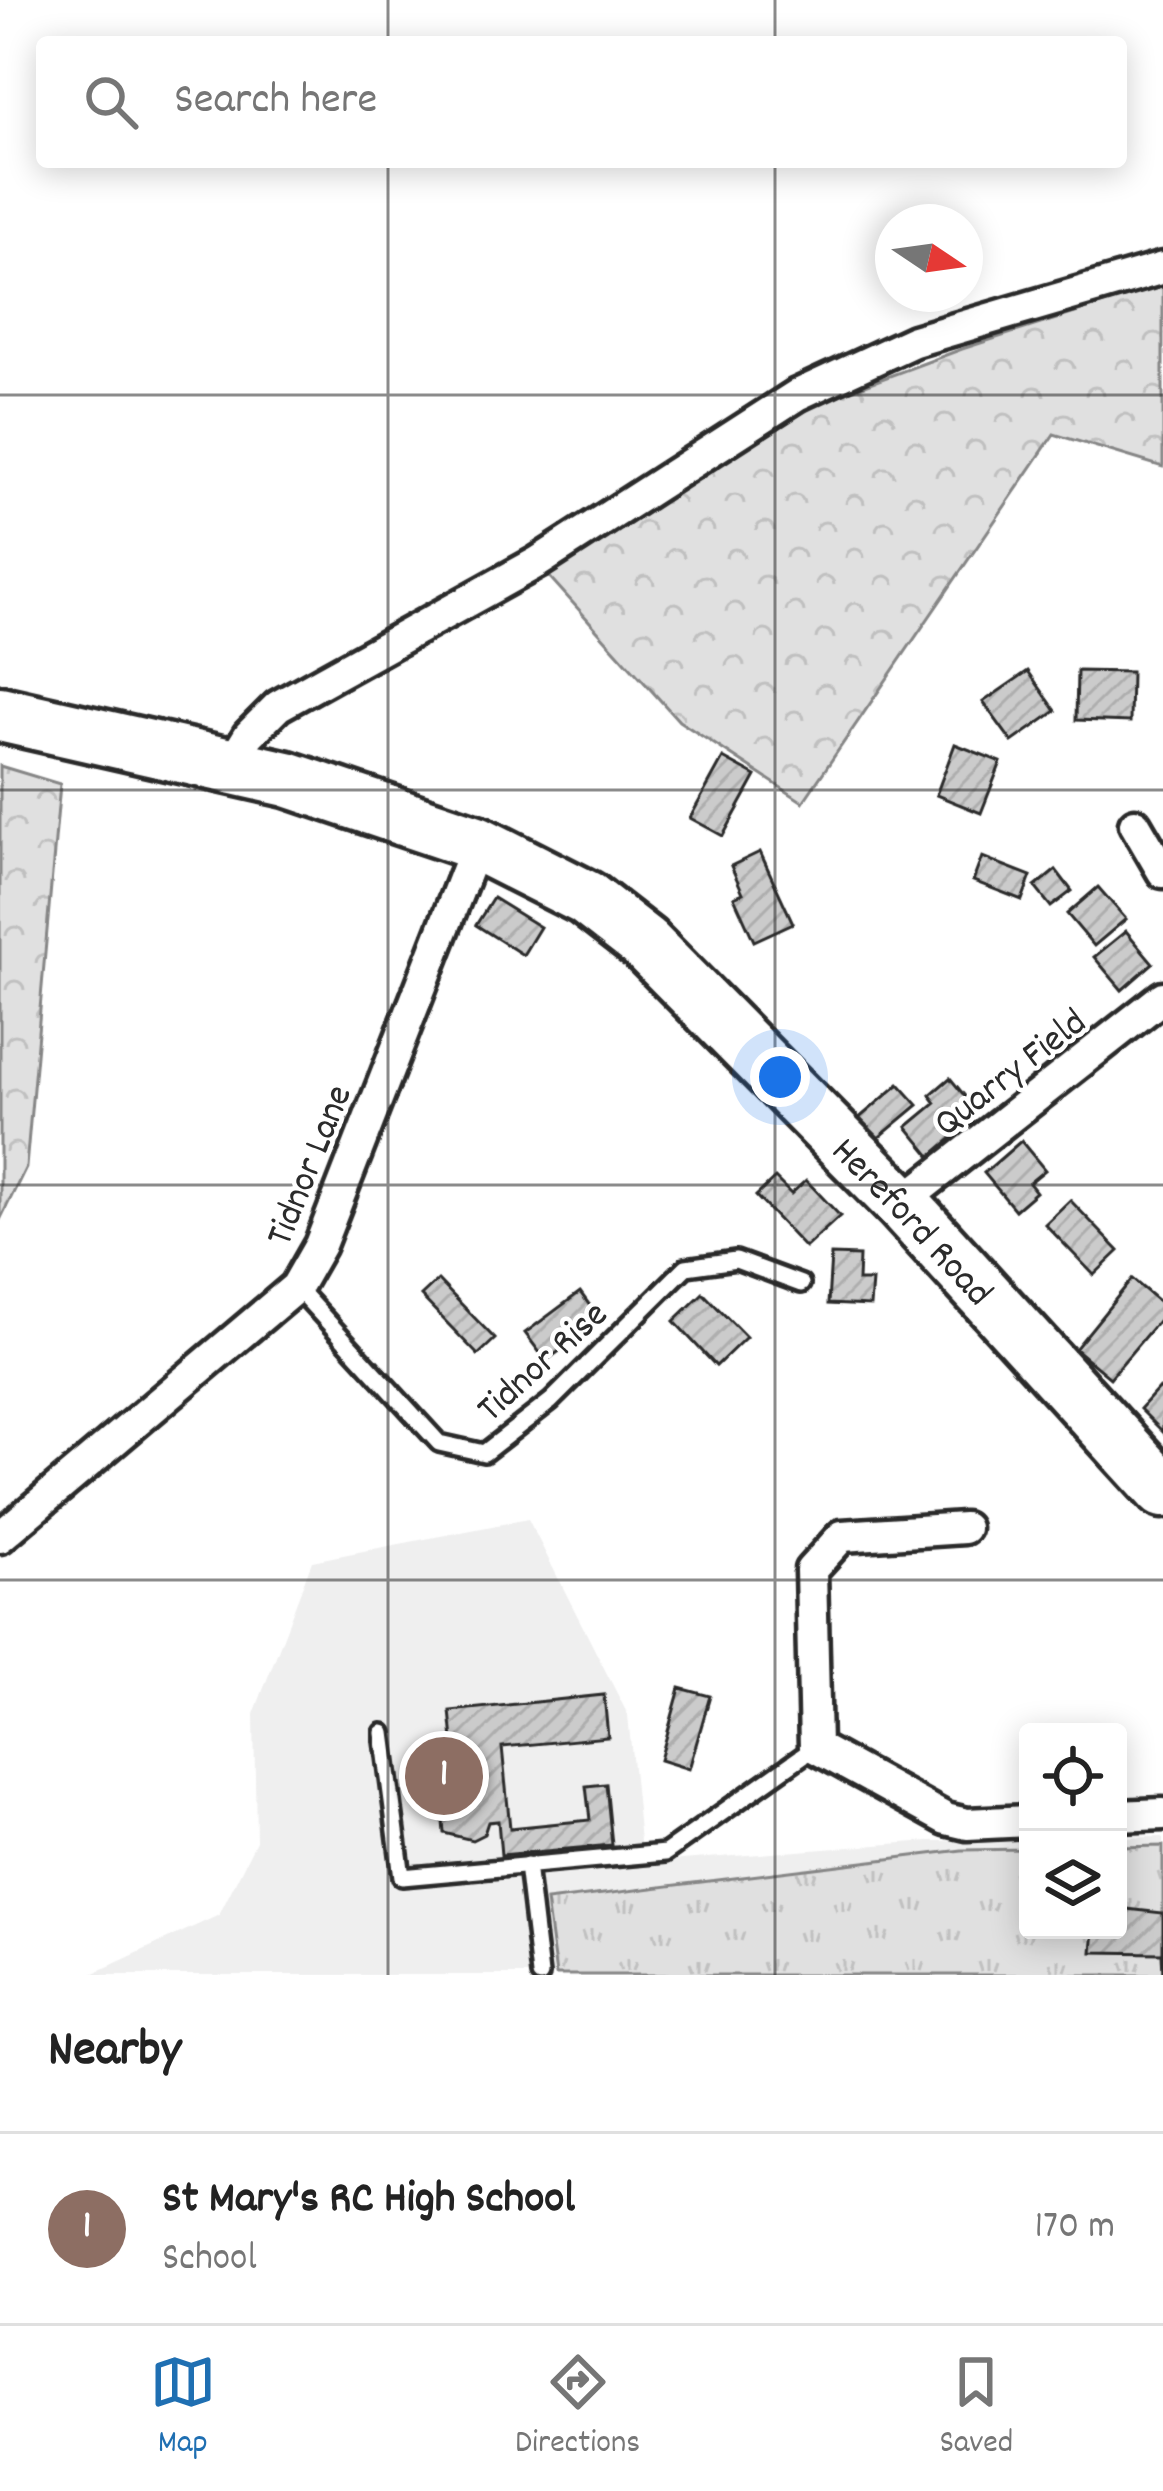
<!DOCTYPE html>
<style>
:root{--surface:#fff;--page:#f6f6f6;--text:#222;--muted:#767676;--line:#e0e0e0;--accent:#1f6fb2}
body{margin:0;font-family:Dekko,sans-serif;background:var(--page);color:var(--text)}
.controls{position:absolute;right:36px;bottom:36px;display:grid;overflow:hidden;border-radius:12px;box-shadow:0 6px 30px #0003}
.controls button{width:108px;height:108px;display:grid;place-items:center;padding:0;border:0;border-bottom:3px solid var(--line);background:var(--surface);color:var(--text);font:60px sans-serif}
.compass{position:absolute;left:875px;top:204px;width:108px;height:108px;border-radius:50%;background:var(--surface);box-shadow:0 6px 30px #0003;rotate:103deg}
.you{position:absolute;left:780px;top:1077px;width:42px;height:42px;margin:-30px;border:9px solid #fff;border-radius:50%;background:#1a73e8;box-shadow:0 0 0 18px #1a73e833}
.badge{display:grid;place-items:center;width:78px;height:78px;border-radius:50%;background:var(--accent);color:#fff;font-size:39px;font-weight:700}
.pin{position:absolute;translate:-50% -50%;border:6px solid #fff;box-shadow:0 3px 12px #0006}
.list{margin:0;padding:0;list-style:none}
h2{display:flex;justify-content:space-between;align-items:center;height:156px;margin:0;padding:0 48px;font-size:51px}
h2 small{font-size:39px;font-weight:400;color:var(--muted)}
.list li{display:grid;grid-template-columns:78px 1fr auto;gap:36px;align-items:center;box-sizing:border-box;height:192px;padding:0 48px;border-top:3px solid var(--line)}
.list b{display:block;font-size:45px;white-space:nowrap}
.list p{margin:0;font-size:39px;white-space:nowrap;color:var(--muted)}
.list em{font-size:39px;font-style:normal;color:var(--muted)}
.icon{flex:none;width:66px;height:66px;fill:none;stroke:currentColor;stroke-width:2;stroke-linecap:round;stroke-linejoin:round}
.map{position:relative;flex:none;width:1163px;height:1975px;overflow:hidden}
.search{position:absolute;background:var(--surface);box-shadow:0 6px 30px #0003;left:36px;right:36px;top:36px;height:132px;display:flex;align-items:center;gap:30px;box-sizing:border-box;padding:0 42px;border-radius:12px;color:var(--muted);font-size:45px}
.sheet{height:348px;background:var(--surface)}
nav{display:flex;justify-content:space-around;align-items:center;box-sizing:border-box;height:168px;border-top:3px solid var(--line);background:var(--surface);font-size:33px;color:var(--muted)}
nav a{display:grid;justify-items:center;gap:6px}
nav .on{color:var(--accent)}
.map>svg:first-child{display:block}
.built{fill:#efefef}
.forest{fill:url(#forest-crowns);stroke:#868686;stroke-width:3}
.park{fill:url(#park-tufts);stroke:#868686;stroke-width:3}
.building{fill:url(#building-hatch);stroke:#2b2b2b;stroke-width:3}
.lines{fill:none;stroke-linecap:round;stroke-linejoin:round}
.lane-casing{stroke:#2b2b2b;stroke-width:24}
.street-casing{stroke:#2b2b2b;stroke-width:39}
.highway-casing{stroke:#2b2b2b;stroke-width:63}
.lane{stroke:#fff;stroke-width:15}
.street{stroke:#fff;stroke-width:30}
.highway{stroke:#fff;stroke-width:54}
.grid{fill:none;stroke:#2b2b2b;stroke-width:3;stroke-opacity:0.55}
.labels{text-anchor:middle;stroke-width:9;stroke-linejoin:round;paint-order:stroke}
.street-label{font-size:39px;fill:#2b2b2b;stroke:#fff}
</style>
<div class="map">
<svg width="1163" height="1975" viewBox="0 0 1163 1975">
<defs>
<pattern id="forest-crowns" width="20" height="18" patternUnits="userSpaceOnUse" patternTransform="scale(3)"><rect width="20" height="18" fill="#e0e0e0"/><path d="M2 6a3 3 0 1 1 6 0M12 15a3 3 0 1 1 6 0" fill="none" stroke="#c0c0c0"/></pattern>
<pattern id="park-tufts" width="24" height="20" patternUnits="userSpaceOnUse" patternTransform="scale(3)"><rect width="24" height="20" fill="#e0e0e0"/><path d="M3 7l-1-3M5 7V3M7 7l1-3M15 17l-1-3M17 17v-4M19 17l1-3" fill="none" stroke="#c0c0c0"/></pattern>
<pattern id="building-hatch" width="6" height="6" patternUnits="userSpaceOnUse" patternTransform="scale(3)"><rect width="6" height="6" fill="#cbcbcb"/><path d="M-1 1l2-2M0 6l6-6M5 7l2-2" fill="none" stroke="#aeaeae"/></pattern>
</defs>
<rect width="100%" height="100%" fill="#fff"/>
<filter id="ink" filterUnits="userSpaceOnUse"><feTurbulence type="fractalNoise" baseFrequency=".00833" numOctaves="2"/><feDisplacementMap in="SourceGraphic" scale="24" xChannelSelector="R" yChannelSelector="G"/><feConvolveMatrix kernelMatrix="1 2 1 2 8 2 1 2 1" color-interpolation-filters="sRGB"/></filter>
<g filter="url(#ink)">
<!-- built -->
<polygon class="built" points="528,1519 628,1715 642,1863 929,1841 1028,1840 1028,1930 1118,1930 1118,1838 1163,1837 1163,1975 90,1975 219,1915 256,1841 254,1714 312,1561"/>
<!-- forest -->
<g class="forest">
<polygon points="1163,285 1163,467 1054,434 803,802 679,721 546,573 822,401 962,349"/>
<polygon points="0,766 60,784 26,1167 0,1220"/>
</g>
<!-- park -->
<polygon class="park" points="1163,1846 1163,1975 556,1975 546,1901 962,1850 1028,1849 1028,1930 1118,1930 1118,1847"/>
<!-- building -->
<g class="building">
<polygon points="1028,671 1056,711 1012,742 983,702"/>
<polygon points="1077,671 1131,672 1130,722 1076,720"/>
<polygon points="955,744 1001,762 981,813 936,795"/>
<polygon points="723,758 756,776 723,836 690,818"/>
<polygon points="760,852 793,923 754,941 734,897 743,893 731,866"/>
<polygon points="982,857 1031,876 1022,900 973,881"/>
<polygon points="1056,870 1072,891 1051,907 1035,887"/>
<polygon points="1098,887 1126,919 1094,946 1067,914"/>
<polygon points="493,898 540,927 523,955 476,925"/>
<polygon points="1126,931 1153,963 1122,990 1094,957"/>
<polygon points="950,1078 968,1100 960,1106 973,1121 931,1156 907,1127 936,1103 930,1095"/>
<polygon points="899,1084 918,1105 875,1141 857,1120"/>
<polygon points="1021,1141 1045,1170 1029,1183 1036,1192 1015,1210 984,1173"/>
<polygon points="775,1178 791,1194 806,1180 840,1216 805,1248 756,1196"/>
<polygon points="1070,1200 1119,1251 1094,1275 1045,1224"/>
<polygon points="831,1255 859,1256 858,1281 872,1281 870,1306 828,1304"/>
<polygon points="1132,1279 1163,1305 1163,1315 1110,1378 1075,1349"/>
<polygon points="438,1280 495,1339 478,1355 421,1296"/>
<polygon points="580,1292 601,1321 546,1361 525,1333"/>
<polygon points="703,1293 746,1337 716,1366 674,1321"/>
<polygon points="1159,1388 1163,1392 1163,1432 1140,1409"/>
<polygon points="680,1688 710,1696 689,1769 660,1760"/>
<polygon points="604,1695 608,1737 502,1747 510,1828 590,1820 586,1786 606,1784 612,1845 501,1855 498,1821 488,1822 484,1834 472,1840 444,1833 442,1809 460,1807 450,1711"/>
<polygon points="1118,1908 1163,1913 1163,1975 1162,1953 1092,1952 1094,1930 1118,1930"/>
</g>
<g class="lines">
<defs>
<g id="lane">
<polyline points="296,1287 439,1443 484,1453 551,1401 686,1267 736,1260 801,1284"/>
<polyline points="383,1733 402,1877 665,1853 815,1747"/>
<polyline points="527,1865 540,1975"/>
</g>
<g id="street">
<polyline points="230,766 249,735 278,706 538,562 797,395 914,341 1163,268"/>
<polyline points="1135,824 1163,872"/>
<polyline points="901,1203 1163,997"/>
<polyline points="964,1528 842,1536 811,1570 815,1747 946,1819 967,1824 1028,1821"/>
<polyline points="0,1537 296,1287 320,1245 477,843"/>
<polyline points="1118,1816 1163,1814"/>
</g>
<g id="highway">
<path id="s1" d="M 0,714 L 287,779 L 477,843 L 586,898 L 644,943 L 901,1203 L 1163,1490"/>
</g>
</defs>
<!-- lane casing -->
<use href="#lane" class="lane-casing"/>
<!-- street casing -->
<use href="#street" class="street-casing"/>
<!-- highway casing -->
<use href="#highway" class="highway-casing"/>
<!-- lane -->
<use href="#lane" class="lane"/>
<!-- street -->
<use href="#street" class="street"/>
<!-- highway -->
<use href="#highway" class="highway"/>
</g>
</g>
<!-- grid -->
<path class="grid" d="M 388,0 L 388,42M 775,0 L 775,42M 388,162 L 388,1975M 775,162 L 775,1975M 0,395 L 1163,395M 0,790 L 1163,790M 0,1185 L 1163,1185M 0,1580 L 1163,1580"/>
<g class="labels">
<!-- street labels -->
<g class="street-label">
<text transform="translate(1008 1070) rotate(-38)" y="14">Quarry Field</text>
<text transform="translate(306 1164) rotate(-68)" y="14">Tidnor Lane</text>
<text dy="14" stroke="none"><textPath href="#s1" startOffset="1077">Hereford Road</textPath></text>
<text transform="translate(540 1359) rotate(-42)" y="14">Tidnor Rise</text>
</g>
</g>
</svg>
<div class="controls">
<button><svg class="icon" aria-label="locate" viewBox="0 0 24 24"><circle cx="12" cy="12" r="6"/><path d="M12 2v4M12 18v4M2 12h4M18 12h4"/></svg></button>
<button><svg class="icon" aria-label="layers" viewBox="0 0 24 24"><path d="M12 4l9 5-9 5-9-5zM3 14l9 5 9-5"/></svg></button>
</div>
<svg class="compass" viewBox="-18 -18 36 36"><path d="M0-13l5 13h-10z" fill="#e53935"/><path d="M0 13l5-13h-10z" fill="#767676"/></svg>
<div class="you"></div>
<div class="pin badge" style="left:444px;top:1776px;background:#8d6e63">1</div>
<div class="search"><svg class="icon" aria-label="search" viewBox="0 0 24 24"><circle cx="10" cy="10" r="6"/><path d="M15 15l6 6"/></svg>Search here</div>
</div>
<section class="sheet">
<h2>Nearby<small></small></h2>
<ul class="list">
<li><span class="badge" style="background:#8d6e63">1</span><div><b>St Mary's RC High School</b><p>School</p></div><em>170 m</em></li>
</ul>
</section>
<nav>
<a class="on"><svg class="icon" aria-label="map" viewBox="0 0 24 24"><path d="M3 6l6-2 6 2 6-2v14l-6 2-6-2-6 2zM9 4v14M15 6v14"/></svg>Map</a>
<a><svg class="icon" aria-label="directions" viewBox="0 0 24 24"><path d="M12 3l9 9-9 9-9-9zM9 14v-3h6M13 9l2 2-2 2"/></svg>Directions</a>
<a><svg class="icon" aria-label="saved" viewBox="0 0 24 24"><path d="M7 4h10v16l-5-4-5 4z"/></svg>Saved</a>
</nav>
